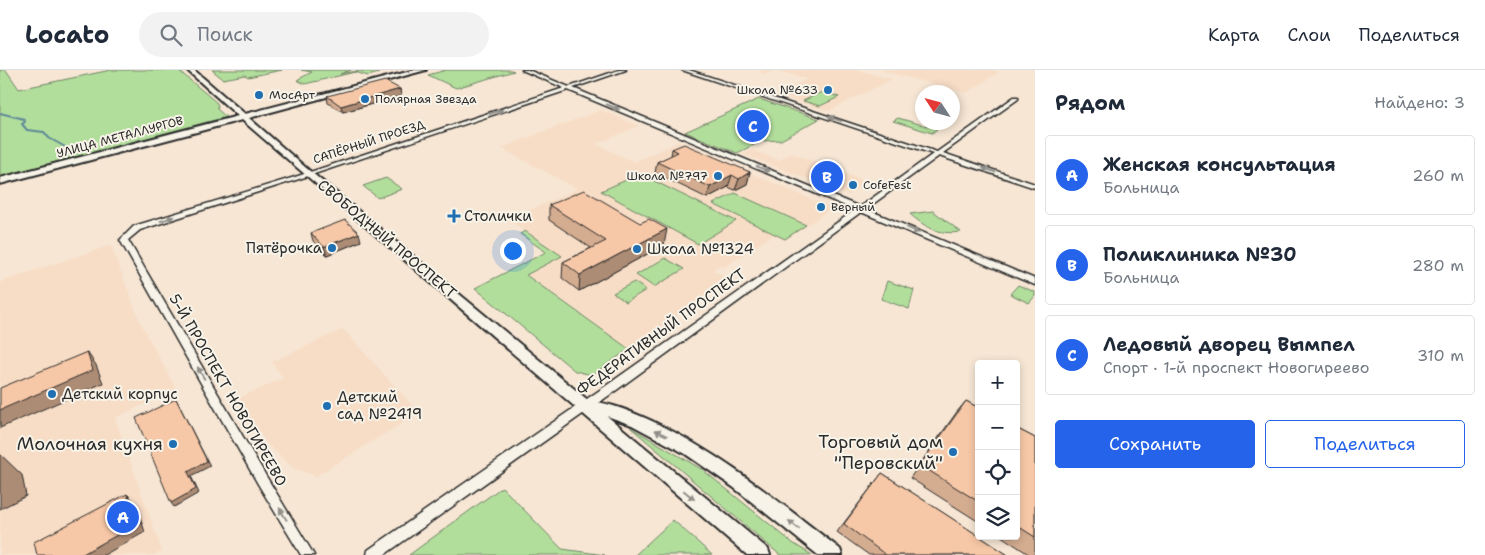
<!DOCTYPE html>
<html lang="ru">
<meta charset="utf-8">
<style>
:root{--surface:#fff;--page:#f2f2f3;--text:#1f2937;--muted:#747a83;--line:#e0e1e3;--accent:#2563eb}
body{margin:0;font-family:"Shantell Sans",sans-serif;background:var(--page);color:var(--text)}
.controls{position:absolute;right:15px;bottom:15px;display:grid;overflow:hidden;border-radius:5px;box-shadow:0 2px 8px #0003}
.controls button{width:45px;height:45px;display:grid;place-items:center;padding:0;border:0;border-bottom:1px solid var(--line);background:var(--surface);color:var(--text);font:25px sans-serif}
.compass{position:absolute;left:915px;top:15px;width:45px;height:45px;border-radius:50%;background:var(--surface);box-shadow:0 2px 8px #0003;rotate:306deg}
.you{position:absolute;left:512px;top:180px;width:18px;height:18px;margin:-12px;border:4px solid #fff;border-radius:50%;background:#1a73e8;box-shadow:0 0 0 8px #1a73e833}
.badge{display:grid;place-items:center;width:32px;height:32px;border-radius:50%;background:var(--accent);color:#fff;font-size:16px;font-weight:700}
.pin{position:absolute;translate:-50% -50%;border:2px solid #fff;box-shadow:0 1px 5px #0006}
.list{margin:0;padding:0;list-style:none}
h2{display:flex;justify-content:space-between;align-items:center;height:65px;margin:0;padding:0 20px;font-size:21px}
h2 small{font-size:16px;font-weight:400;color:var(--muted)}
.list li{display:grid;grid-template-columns:32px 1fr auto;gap:15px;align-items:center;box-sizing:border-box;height:80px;margin:0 10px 10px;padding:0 10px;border:1px solid var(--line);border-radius:5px}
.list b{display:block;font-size:19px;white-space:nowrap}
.list p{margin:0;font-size:16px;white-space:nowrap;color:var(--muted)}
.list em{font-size:16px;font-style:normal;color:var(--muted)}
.actions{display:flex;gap:10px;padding:15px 20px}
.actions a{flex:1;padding:11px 0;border:1px solid var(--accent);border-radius:5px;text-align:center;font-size:18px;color:var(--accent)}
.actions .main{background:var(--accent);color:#fff}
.icon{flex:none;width:28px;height:28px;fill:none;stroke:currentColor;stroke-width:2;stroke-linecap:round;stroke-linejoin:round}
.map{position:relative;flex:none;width:1035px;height:485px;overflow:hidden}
header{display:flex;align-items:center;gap:30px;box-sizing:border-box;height:70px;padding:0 25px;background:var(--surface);border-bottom:1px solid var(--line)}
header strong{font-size:24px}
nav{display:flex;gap:28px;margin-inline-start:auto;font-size:18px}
.search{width:350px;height:45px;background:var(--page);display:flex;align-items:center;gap:12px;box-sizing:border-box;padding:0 18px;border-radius:28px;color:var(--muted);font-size:19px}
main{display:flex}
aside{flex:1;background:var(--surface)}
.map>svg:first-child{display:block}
.built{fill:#f7ddc6}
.green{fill:#b2de9c;stroke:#6e8464}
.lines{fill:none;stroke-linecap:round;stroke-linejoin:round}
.stream{stroke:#5d8797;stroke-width:2}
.street-casing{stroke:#2b2b2b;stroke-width:3}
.secondary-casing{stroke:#2b2b2b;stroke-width:4}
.street{fill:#f7f3e8;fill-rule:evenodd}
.secondary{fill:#f7f3e8;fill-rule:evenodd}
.wall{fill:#d4ac90;stroke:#2b2b2b}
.shaded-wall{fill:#ad8c75;stroke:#2b2b2b}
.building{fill:#f7c8a7;stroke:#2b2b2b}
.oneway{fill:#918f8a}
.poi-dot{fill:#1f6fb2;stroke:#f7f3e8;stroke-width:2}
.labels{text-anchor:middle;stroke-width:4;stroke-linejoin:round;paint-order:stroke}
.far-poi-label{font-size:12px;fill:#2b2b2b;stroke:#f7f3e8;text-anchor:start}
.far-street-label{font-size:12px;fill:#2b2b2b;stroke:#f7f3e8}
.poi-label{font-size:15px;fill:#2b2b2b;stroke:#f7f3e8;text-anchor:start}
.street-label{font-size:15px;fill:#2b2b2b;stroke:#f7f3e8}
.near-poi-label{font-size:18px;fill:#2b2b2b;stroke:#f7f3e8;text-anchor:end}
</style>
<header>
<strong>Locato</strong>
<div class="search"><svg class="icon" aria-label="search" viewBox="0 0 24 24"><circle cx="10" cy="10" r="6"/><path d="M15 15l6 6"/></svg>Поиск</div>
<nav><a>Карта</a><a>Слои</a><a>Поделиться</a></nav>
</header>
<main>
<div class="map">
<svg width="1035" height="485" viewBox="0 0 1035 485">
<rect width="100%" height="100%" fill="#f7e6d4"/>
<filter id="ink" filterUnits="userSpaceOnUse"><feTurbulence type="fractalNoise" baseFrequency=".02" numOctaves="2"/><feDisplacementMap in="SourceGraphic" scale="10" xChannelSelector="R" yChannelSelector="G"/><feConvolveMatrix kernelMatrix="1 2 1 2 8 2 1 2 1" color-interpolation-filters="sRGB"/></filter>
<g filter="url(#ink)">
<!-- built -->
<g class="built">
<polygon points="764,0 857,0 892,9 829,41 776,25 807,9 775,0 765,4 759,2"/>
<polygon points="879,0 991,0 999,2 967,23"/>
<polygon points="601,40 639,56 596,74 634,92 678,72 832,138 785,170 773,165 724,197 720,195 713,200 729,210 629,279 526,204 561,185 508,150 577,119 501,78"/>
<polygon points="752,80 779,90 791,83 868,112 848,125 743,84"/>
<polygon points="111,175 140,252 176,319 115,348 162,481 154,485 0,485 0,212"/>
<polygon points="343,259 419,343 316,406 293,398 267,374 237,329 283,308 272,292"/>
</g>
<!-- green -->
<g class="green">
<polygon points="0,0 6,0 19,19 111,0 178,0 217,33 218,38 216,38 226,47 0,107"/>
<polygon points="212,0 282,0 248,7 245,5 223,9"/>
<path d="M 301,0 L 351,0 L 340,4 C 354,1 365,0 379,3 L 368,6 L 355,2 L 305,14 L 297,10 L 312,2 Z"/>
<polygon points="446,0 511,0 514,1 456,18 428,5"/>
<polygon points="822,22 839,27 820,36 803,31"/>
<polygon points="759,29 819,49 781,70 762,71 737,83 685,62"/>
<polygon points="898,48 937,59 932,63 893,51"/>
<polygon points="640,104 736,151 698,174 601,121"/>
<polygon points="386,108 402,119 378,128 363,116"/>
<polygon points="735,123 806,155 785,169 713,134"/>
<path d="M 933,141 L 961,162 C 939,165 926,158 910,144 Z"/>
<polygon points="525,161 562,186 526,205 629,279 592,305 575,301 475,218 546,182 520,164"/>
<polygon points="665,188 684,199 654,217 636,205"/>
<polygon points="887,211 914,220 909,239 881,229"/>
<polygon points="634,212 646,220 626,232 613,223"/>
<polygon points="1018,215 1035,222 1035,226 1029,233 1010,224"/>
<polygon points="630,357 703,400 794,474 812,485 780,485"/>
<polygon points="502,417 562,479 605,485 409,485"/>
<polygon points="673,450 712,485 635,485"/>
</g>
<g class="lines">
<!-- stream -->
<polyline class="stream" points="0,43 24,49 25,52 22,54 27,60 44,62 49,68 67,78"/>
<defs>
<polygon id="street" points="522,0 528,0 569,17 619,0 626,0 573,18 860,137 933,84 682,0 689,0 937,82 1014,27 1018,27 1018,29 943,83 1035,114 1035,118 939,86 866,139 1035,209 1035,215 861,142 618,319 384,485 367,485 368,480 610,313 855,140 568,20 299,109 140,160 128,170 266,406 314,485 301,485 258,414 120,170 134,156 295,107 564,18"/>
<path id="secondary" d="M 187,0 L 194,0 L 245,44 L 415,0 L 426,0 L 249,48 L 305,97 L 589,331 C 612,333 634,343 654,352 C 722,384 780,433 840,479 L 842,485 L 818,485 L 733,417 L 684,383 L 632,355 L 607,346 L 768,479 L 770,485 L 747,485 L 242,50 L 0,114 L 0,108 L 238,46 Z"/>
</defs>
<!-- street casing -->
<use href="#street" class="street-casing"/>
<!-- secondary casing -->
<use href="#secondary" class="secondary-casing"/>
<!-- street -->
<use href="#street" class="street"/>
<!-- secondary -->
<use href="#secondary" class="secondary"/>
</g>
<!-- wall -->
<g class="wall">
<polygon points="400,19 401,26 343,42 328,33 327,26"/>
<polygon points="672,79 750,102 747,114 735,120 728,117 707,128 655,103 657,92 671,86"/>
<polygon points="549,135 664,175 579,221 562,208 563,192 591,178 549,150"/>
<polygon points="311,163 361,171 327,185 313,171"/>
<polygon points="966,331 979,338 979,452 910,408 956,343"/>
<polygon points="1016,358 1035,368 1035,485 1030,485 1001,466 1016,466"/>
<polygon points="882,403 1008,485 869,485 837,462"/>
</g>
<!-- shaded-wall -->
<g class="shaded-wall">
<polygon points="400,19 401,26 343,42 341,36"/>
<polygon points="750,102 747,114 735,120 739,109"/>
<polygon points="732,105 728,117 707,128 710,117"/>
<polygon points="667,159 664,175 579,221 580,205"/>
<polygon points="359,163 361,171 327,185 324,177"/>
<polygon points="87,282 96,295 103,313 0,358 0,340"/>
<polygon points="176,329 210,396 191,406 199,423 174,437 171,433 188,402"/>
<polygon points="0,384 22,405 26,426 0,439"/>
<polygon points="127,424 135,432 145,462 104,485 81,485"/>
</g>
<!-- building -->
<g class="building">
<polygon points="385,11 400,19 341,36 327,26"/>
<polygon points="684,74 750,102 739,109 732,105 710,117 657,92 678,82 672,79"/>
<polygon points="584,120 640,153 649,149 667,159 580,205 563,192 606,171 549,135"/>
<polygon points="345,150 359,163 324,177 311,163"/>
<polygon points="87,282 93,300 0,340 0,318"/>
<polygon points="176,329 207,391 188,402 196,419 171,433 136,348"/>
<polygon points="966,331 979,338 979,432 920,395"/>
<polygon points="1016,358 1035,368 1035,467 1016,455"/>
<polygon points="882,403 979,466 1008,485 886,485 844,454"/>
<polygon points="127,424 137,454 81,485 37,485 34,472"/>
</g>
<!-- one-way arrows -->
<defs><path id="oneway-solid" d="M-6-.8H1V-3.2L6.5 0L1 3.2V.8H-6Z" transform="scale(1.25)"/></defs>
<g class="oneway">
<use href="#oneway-solid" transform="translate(613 37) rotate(22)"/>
<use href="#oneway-solid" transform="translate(496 42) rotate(-18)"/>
<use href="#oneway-solid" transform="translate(835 49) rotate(-162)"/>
<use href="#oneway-solid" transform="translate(763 99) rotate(22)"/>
<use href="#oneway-solid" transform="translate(989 100) rotate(-161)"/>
<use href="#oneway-solid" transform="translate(167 149) rotate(-17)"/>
<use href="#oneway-solid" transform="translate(913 160) rotate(23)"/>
<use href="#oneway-solid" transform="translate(201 303) rotate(-120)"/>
<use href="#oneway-solid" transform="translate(661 363) rotate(-153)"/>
<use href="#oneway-solid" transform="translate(689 425) rotate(40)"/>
<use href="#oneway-solid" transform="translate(283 444) rotate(-121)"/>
<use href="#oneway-solid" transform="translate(794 455) rotate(-142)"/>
</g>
</g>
<!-- markers -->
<g class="poi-dot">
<circle cx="828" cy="20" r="5"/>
<circle cx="259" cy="25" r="5"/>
<circle cx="365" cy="29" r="5"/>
<circle cx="718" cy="106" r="5"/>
<circle cx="853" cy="115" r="5"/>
<circle cx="821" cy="137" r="5"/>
<path d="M451.5 138.5h5v5h5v5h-5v5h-5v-5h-5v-5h5z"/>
<circle cx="332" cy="178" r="5"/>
<circle cx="637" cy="179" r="5"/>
<circle cx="52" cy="324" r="5"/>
<circle cx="327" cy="336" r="5"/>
<circle cx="173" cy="374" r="5"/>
<circle cx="953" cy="382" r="5"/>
</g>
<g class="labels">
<!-- far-poi labels -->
<g class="far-poi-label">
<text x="818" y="24" text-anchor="end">Школа №633</text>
<text x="269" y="29">МосАрт</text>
<text x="375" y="33">Полярная Звезда</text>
<text x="708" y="110" text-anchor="end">Школа №797</text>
<text x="863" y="119">CofeFest</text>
<text x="831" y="141">Верный</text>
</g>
<!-- far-street labels -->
<g class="far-street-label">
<text transform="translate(120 67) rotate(-15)" y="4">УЛИЦА МЕТАЛЛУРГОВ</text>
<text transform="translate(369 72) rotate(-18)" y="4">САПЁРНЫЙ ПРОЕЗД</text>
</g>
<!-- poi labels -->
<g class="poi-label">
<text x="464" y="151">Столички</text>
<text x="322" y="183" text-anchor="end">Пятёрочка</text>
<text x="647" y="184">Школа №1324</text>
<text x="62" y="329">Детский корпус</text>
<text x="337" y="332">Детский<tspan x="337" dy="17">сад №2419</tspan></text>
</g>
<!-- street labels -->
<g class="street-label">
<text transform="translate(387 169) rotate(40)" y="5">СВОБОДНЫЙ ПРОСПЕКТ</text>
<text transform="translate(661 262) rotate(-36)" y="5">ФЕДЕРАТИВНЫЙ ПРОСПЕКТ</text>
<text transform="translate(228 320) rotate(60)" y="5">5-Й ПРОСПЕКТ НОВОГИРЕЕВО</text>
</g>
<!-- near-poi labels -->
<g class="near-poi-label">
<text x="943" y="378">Торговый дом<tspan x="943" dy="21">"Перовский"</tspan></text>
<text x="163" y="380">Молочная кухня</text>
</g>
</g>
</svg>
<div class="controls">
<button>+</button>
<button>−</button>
<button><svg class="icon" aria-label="locate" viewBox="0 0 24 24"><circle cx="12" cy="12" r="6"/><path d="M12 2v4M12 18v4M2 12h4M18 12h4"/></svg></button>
<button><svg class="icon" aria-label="layers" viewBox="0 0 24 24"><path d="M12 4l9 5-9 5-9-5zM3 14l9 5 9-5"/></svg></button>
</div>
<svg class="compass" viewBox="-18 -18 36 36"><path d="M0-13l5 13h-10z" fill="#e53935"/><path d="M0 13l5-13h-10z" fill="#747a83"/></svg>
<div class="you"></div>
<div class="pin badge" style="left:123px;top:447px">A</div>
<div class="pin badge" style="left:827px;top:107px">B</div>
<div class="pin badge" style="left:753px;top:56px">C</div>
</div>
<aside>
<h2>Рядом<small>Найдено: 3</small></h2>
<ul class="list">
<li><span class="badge">A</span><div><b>Женская консультация</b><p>Больница</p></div><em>260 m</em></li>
<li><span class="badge">B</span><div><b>Поликлиника №30</b><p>Больница</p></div><em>280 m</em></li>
<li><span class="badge">C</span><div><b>Ледовый дворец Вымпел</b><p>Спорт · 1-й проспект Новогиреево</p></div><em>310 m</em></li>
</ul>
<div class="actions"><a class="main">Сохранить</a><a>Поделиться</a></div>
</aside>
</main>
